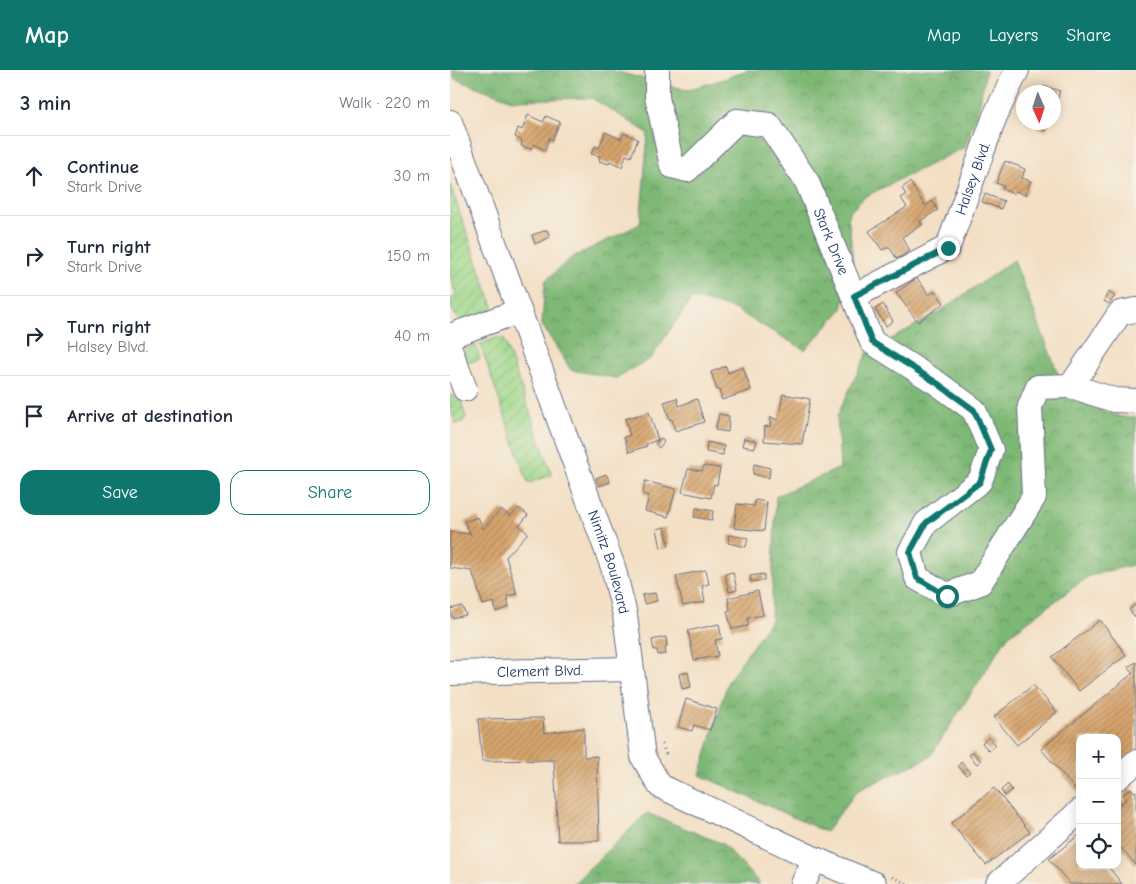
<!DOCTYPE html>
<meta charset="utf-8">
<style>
:root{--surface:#fff;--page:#f6f6f7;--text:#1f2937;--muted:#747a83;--line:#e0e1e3;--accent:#0f766e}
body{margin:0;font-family:"Comic Neue",sans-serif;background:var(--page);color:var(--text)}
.controls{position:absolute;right:15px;bottom:15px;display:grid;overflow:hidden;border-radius:10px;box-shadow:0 2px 12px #0003}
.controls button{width:45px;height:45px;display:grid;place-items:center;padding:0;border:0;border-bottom:1px solid var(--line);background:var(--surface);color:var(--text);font:25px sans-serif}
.compass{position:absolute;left:566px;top:15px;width:45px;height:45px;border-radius:50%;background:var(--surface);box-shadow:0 2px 12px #0003;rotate:177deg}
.stop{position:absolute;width:15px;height:15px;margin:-11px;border:4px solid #0f766e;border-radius:50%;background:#fff}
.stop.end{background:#0f766e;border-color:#fff;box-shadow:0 1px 5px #0008}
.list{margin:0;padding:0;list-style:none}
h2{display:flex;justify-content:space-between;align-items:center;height:65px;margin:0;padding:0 20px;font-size:21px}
h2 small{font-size:16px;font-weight:400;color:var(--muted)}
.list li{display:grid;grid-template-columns:32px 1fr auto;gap:15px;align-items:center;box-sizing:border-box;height:80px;padding:0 20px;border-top:1px solid var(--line)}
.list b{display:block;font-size:19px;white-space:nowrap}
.list p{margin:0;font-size:16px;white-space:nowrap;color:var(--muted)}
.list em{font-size:16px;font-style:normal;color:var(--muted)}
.actions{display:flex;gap:10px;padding:15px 20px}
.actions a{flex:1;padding:11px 0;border:1px solid var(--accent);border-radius:15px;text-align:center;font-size:18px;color:var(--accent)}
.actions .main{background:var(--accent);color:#fff}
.icon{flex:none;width:28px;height:28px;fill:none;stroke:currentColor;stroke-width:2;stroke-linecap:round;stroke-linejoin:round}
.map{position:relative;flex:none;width:686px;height:814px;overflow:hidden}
header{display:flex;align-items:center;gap:30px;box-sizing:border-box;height:70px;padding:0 25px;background:var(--accent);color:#fff}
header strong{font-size:24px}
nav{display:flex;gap:28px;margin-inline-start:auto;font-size:18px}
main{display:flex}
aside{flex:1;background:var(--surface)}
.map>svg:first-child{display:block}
.forest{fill:url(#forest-crowns);stroke:#4c746a}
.garden{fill:url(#garden-furrows);stroke:#5c8374}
.building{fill:url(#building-hatch)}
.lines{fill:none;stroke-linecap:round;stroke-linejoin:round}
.minor-casing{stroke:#676d82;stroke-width:26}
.path{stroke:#676d82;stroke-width:3;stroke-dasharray:1 4;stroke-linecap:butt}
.minor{stroke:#fff;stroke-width:24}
.route{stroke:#0f766e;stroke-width:6}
.labels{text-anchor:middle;stroke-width:5;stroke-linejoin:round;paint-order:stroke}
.street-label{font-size:15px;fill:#1b2f5e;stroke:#f7f3e8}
</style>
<header>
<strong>Map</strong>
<nav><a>Map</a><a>Layers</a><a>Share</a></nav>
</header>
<main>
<aside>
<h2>3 min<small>Walk · 220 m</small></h2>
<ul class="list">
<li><svg class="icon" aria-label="ahead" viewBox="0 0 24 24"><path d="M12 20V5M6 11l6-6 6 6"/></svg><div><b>Continue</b><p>Stark Drive</p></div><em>30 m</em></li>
<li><svg class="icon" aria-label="right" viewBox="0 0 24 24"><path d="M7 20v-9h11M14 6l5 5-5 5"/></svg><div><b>Turn right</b><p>Stark Drive</p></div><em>150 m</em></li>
<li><svg class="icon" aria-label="right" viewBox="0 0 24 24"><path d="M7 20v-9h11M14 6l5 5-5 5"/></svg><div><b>Turn right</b><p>Halsey Blvd.</p></div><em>40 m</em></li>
<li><svg class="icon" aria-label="arrive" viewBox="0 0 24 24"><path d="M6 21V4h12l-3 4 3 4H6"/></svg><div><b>Arrive at destination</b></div></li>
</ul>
<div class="actions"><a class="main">Save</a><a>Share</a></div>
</aside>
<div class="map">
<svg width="686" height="814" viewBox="0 0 686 814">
<defs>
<pattern id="forest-crowns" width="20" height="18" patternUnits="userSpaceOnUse" patternTransform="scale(1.25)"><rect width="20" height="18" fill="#7eb875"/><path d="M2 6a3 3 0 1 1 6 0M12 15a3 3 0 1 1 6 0" fill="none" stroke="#669663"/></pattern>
<pattern id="garden-furrows" width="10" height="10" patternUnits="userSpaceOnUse" patternTransform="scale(1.25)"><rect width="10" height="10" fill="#9ed789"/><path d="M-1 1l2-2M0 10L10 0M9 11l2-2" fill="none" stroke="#88b979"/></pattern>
<pattern id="building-hatch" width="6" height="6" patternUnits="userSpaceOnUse" patternTransform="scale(1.25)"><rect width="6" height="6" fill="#d7a56d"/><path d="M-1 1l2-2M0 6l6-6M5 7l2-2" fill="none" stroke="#ae875d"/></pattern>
</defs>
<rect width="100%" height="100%" fill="#f7f3e8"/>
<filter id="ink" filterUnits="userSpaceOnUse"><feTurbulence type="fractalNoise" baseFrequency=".02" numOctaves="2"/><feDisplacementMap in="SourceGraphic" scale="10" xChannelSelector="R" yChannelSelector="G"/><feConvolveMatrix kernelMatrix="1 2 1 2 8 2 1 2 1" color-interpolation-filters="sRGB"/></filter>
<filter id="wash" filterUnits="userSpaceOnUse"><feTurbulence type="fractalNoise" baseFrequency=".0096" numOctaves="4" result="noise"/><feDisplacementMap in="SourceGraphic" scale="20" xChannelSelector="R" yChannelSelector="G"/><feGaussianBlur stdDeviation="1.12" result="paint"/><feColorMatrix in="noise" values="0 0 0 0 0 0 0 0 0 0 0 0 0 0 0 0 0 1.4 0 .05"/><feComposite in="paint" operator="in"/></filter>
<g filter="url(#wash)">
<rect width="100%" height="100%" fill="#f3dfc4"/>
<!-- forest -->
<g class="forest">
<polygon points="2,0 160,0 237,20 277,8 296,0 536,0 530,32 515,77 416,126 398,144 403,190 392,239 355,280 284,239 242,228 201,288 166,308 121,300 92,255 95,211 121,188 190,154 198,63 142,28 62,30 5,9"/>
<polygon points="564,190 617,327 671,347 686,347 686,494 639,506 558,566 480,687 407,721 376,762 250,705 278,611 321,550 326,426 390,398 387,346 417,283 489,242"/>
<polygon points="197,743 273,774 310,814 123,814"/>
</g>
<!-- garden -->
<g class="garden">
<path d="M 0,115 L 44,239 L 11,251 C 4,244 0,239 0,229 L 7,226 L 0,207 Z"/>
<polygon points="48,267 54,269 102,405 78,413 30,274"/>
<polygon points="26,275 30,289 17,293 13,285 14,280"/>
<polygon points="0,325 10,329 16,347 12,352 6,354 0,337"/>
</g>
<g id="blocks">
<!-- building -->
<g class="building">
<polygon points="594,16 610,21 604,40 604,22 584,22 585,18 593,20"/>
<polygon points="78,45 93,52 96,46 110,52 102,70 99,68 95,80 83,74 81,79 71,76 72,71 65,67 68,58 72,60"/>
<polygon points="574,52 599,52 596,61"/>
<polygon points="155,62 171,69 174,63 188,69 181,87 176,85 172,97 160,91 159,94 149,91 150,86 141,84 145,76 149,78"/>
<polygon points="555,91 575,99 572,108 581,111 575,125 565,121 564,124 552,119 554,116 546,113"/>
<polygon points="460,112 475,136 482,131 488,140 470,151 472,155 452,167 460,181 447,189 439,177 432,180 419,161 457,137 451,128 456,125 452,118"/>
<polygon points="535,124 554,131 551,139 532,132"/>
<polygon points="97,160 100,167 85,174 82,165"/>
<polygon points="467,208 479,225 485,221 494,233 468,252 446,223"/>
<polygon points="658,222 665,226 659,234 654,231"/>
<polygon points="433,234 443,251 436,256 425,239"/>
<polygon points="276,296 278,303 293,297 301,320 272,330 269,320 267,320 261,302"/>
<polygon points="333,324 360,329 352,374 314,371 315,356 320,357 321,347 328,350"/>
<polygon points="227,328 229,336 247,329 254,352 225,361 222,349 220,350 214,332"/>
<polygon points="199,342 208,370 196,374 197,376 179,382 174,367 180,365 175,349"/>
<polygon points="269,344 279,346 278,362 265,360"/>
<polygon points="211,368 214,372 209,378 205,374"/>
<polygon points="294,368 307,371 305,378 292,376"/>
<polygon points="257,372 274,376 273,385 256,382"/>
<polygon points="304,394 320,398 319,408 303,404"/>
<polygon points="254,396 270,398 267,415 264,414 261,428 232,422 238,399 252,401"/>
<polygon points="156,404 160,412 149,416 146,408"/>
<polygon points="195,411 226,419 218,447 195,441 199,426 193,424"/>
<polygon points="305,430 317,432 314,461 284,458 287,434 304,436"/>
<polygon points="69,438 78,445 69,456 78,463 56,487 67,524 57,526 59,537 46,542 44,532 33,535 22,501 0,498 0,462 21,464 14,452 28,447 33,459 51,439 60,446"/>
<polygon points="246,438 263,441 262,450 244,447"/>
<polygon points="215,457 219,476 211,478 207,459"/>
<polygon points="279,465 298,468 296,477 278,473"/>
<polygon points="256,500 259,514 252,516 255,532 233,536 226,506"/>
<polygon points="283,502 287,520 279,522 275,504"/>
<polygon points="314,504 314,510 301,512 300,506"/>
<polygon points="308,521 313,545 298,548 298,556 282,559 277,541 280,540 278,528"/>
<polygon points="205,523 207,531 194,534 192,525"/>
<polygon points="686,534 686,548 679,540"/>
<polygon points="12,536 16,545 2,548 0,539"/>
<polygon points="650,550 676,585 629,621 602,587"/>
<polygon points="269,554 272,569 265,570 268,586 244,590 238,561"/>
<polygon points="216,567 217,577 215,578 216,584 208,585 207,580 204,580 202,570"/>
<polygon points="686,592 686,680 667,696 667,668 630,668 630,725 591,679 683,603 678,597"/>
<polygon points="238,602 241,617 232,619 229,604"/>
<polygon points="583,615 607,642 567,675 544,647"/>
<polygon points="236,629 267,639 260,660 244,655 242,661 228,657"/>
<polygon points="93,648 94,663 134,658 134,687 147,686 149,771 108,771 104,690 32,691 28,649"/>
<polygon points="539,667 546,675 539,681 532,673"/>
<polygon points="523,682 531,691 527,694 519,685"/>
<polygon points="511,692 520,702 516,705 508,696"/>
<polygon points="558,714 562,720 555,726 551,720"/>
<polygon points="544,718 580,762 536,795 501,753"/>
<polygon points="681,718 684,722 686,721 686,795 667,773 667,736 676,729 673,725"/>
<polygon points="630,764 630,795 657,795 672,814 620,814 599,789"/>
</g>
</g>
</g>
<g filter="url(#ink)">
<use href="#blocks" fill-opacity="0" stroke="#676d82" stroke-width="1"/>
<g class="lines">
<defs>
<g id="minor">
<path id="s1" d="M 207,0 L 207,27 L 222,96 L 237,100 L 287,51 L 319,55 L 357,112 L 422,272 L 487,313 L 524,340 L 541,380 L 530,411 L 476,453 L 460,482 L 467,508 L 497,525 L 530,513 L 584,427 L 580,336 L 588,317 L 621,316 L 670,243 L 686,240"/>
<path id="s2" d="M 0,52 L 163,497 L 175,545 L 193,687 L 210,716 L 365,789 L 424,814"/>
<path id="s3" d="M 405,226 L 498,177 L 545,46 L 567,0"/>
<polyline points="0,266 69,241"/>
<polyline points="0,279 15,319"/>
<polyline points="621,316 664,330 686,331"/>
<path id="s4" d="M 0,603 L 181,599"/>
<polyline points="667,708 686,692"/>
<polyline points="353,814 365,789"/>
<polyline points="548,814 630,741"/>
</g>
</defs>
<!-- minor casing -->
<use href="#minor" class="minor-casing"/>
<!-- path -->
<g class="path">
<polyline points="212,674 217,687"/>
<polyline points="442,807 458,814"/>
</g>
<!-- minor -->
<use href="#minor" class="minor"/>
</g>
</g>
<g class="lines" filter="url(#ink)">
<!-- route -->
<polyline class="route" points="497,526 467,508 460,482 476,453 530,412 541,380 524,340 487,313 422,272 404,226 498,178"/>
</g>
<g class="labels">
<!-- street labels -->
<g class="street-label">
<text dy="5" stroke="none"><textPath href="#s3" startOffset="178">Halsey Blvd.</textPath></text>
<text dy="5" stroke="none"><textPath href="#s1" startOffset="348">Stark Drive</textPath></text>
<text dy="5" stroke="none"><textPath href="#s2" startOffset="468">Nimitz Boulevard</textPath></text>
<text dy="5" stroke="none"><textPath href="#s4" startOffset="90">Clement Blvd.</textPath></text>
</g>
</g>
</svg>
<div class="controls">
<button>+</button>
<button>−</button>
<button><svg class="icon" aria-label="locate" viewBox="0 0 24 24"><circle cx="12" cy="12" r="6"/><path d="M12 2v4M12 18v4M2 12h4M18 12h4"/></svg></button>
</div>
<svg class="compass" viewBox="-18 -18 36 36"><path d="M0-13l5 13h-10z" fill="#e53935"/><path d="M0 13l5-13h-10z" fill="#747a83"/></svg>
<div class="stop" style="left:497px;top:526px"></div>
<div class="stop end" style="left:498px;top:178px"></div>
</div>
</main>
